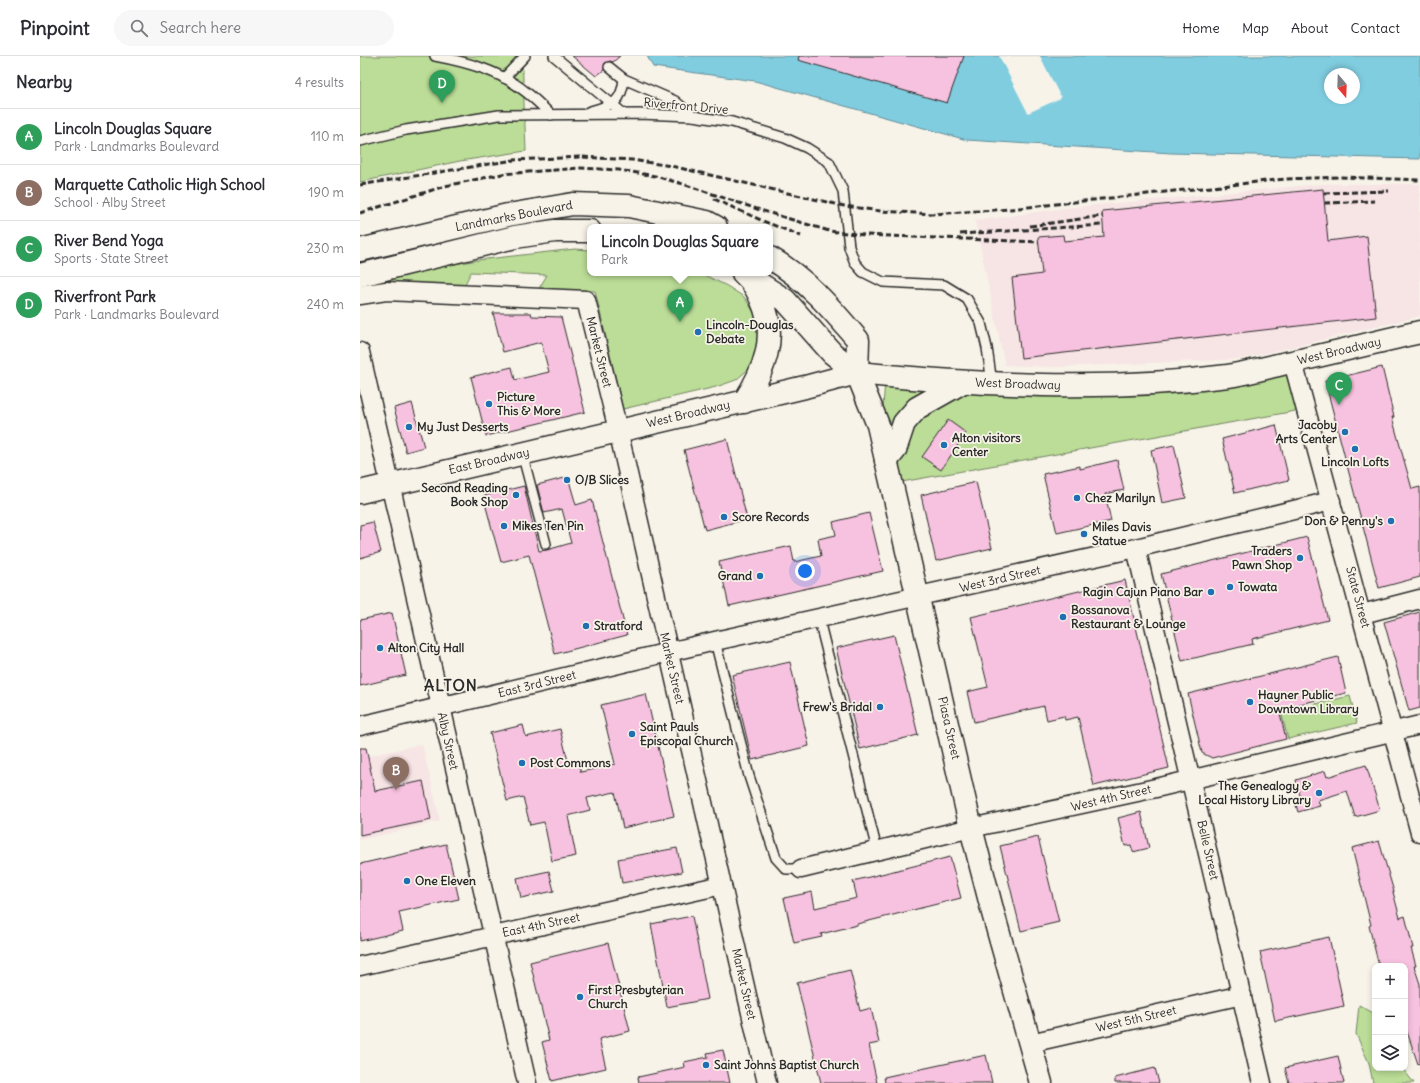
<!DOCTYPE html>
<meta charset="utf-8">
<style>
:root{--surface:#fff;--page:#f7f7f7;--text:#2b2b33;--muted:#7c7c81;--line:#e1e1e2;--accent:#0b8043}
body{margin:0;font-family:Delius,sans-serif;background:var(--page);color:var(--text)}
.controls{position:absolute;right:12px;bottom:12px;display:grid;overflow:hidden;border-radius:8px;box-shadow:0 2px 6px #0003}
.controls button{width:36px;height:36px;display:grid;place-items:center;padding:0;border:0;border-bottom:1px solid var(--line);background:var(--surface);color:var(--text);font:20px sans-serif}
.compass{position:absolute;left:964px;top:12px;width:36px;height:36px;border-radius:50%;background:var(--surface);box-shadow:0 2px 6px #0003;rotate:161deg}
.you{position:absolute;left:445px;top:515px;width:14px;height:14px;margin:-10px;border:3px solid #fff;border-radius:50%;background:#1a73e8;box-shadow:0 0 0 6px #1a73e833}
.badge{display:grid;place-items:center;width:26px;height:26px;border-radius:50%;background:var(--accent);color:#fff;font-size:13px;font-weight:700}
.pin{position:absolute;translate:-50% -33px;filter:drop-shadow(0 1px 2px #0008)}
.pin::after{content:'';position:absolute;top:21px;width:14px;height:12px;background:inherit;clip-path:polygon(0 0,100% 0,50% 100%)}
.popup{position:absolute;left:227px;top:168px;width:186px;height:52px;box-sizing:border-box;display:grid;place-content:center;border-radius:8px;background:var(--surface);filter:drop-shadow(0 1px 3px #0005);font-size:13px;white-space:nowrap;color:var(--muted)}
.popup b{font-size:15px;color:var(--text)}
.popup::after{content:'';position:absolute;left:50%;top:100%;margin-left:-8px;border:8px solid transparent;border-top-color:var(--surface)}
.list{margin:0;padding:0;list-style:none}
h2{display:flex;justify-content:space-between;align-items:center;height:52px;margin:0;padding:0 16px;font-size:17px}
h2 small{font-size:13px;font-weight:400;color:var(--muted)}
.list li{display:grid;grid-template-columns:26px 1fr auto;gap:12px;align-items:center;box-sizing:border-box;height:56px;padding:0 16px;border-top:1px solid var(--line)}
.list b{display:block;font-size:15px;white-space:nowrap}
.list p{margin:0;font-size:13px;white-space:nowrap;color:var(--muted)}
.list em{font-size:13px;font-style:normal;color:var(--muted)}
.icon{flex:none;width:22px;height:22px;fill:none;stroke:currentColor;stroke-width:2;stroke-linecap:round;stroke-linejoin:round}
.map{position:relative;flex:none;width:1060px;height:1027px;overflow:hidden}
header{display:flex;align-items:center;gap:24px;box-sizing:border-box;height:56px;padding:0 20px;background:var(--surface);border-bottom:1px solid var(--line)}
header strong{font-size:19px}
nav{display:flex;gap:22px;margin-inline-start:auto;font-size:14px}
.search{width:280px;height:36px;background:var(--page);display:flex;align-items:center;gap:10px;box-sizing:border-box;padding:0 14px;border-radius:22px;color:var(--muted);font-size:15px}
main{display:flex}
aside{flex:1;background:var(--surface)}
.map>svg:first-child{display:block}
.built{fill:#f7e4e5}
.green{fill:#bbdd97;stroke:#738461}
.water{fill:#81cde0;stroke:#5f8c98;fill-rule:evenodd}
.pier{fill:#f7f3e8}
.building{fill:#f7c2df;stroke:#2b2b2b}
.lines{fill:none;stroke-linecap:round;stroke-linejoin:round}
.service-casing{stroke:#2b2b2b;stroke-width:12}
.minor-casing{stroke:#2b2b2b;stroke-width:21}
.tertiary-casing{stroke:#2b2b2b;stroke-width:25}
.primary-casing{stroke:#2b2b2b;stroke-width:25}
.trunk-casing{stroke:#2b2b2b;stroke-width:25}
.service{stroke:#f7f3e8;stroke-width:9}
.minor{stroke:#f7f3e8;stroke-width:18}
.tertiary{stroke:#f7f3e8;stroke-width:22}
.primary{stroke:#f7f3e8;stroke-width:22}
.trunk{stroke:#f7f3e8;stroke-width:22}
.rail{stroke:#2b2b2b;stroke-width:3;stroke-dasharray:6 3;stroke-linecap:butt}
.poi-dot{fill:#1f6fb2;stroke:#f7f3e8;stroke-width:1.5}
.labels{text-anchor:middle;stroke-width:3.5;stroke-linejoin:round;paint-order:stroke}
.street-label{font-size:12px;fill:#2b2b2b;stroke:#f7f3e8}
.poi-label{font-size:12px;font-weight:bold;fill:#2b2b2b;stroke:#f7f3e8;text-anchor:start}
.district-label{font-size:16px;font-weight:bold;letter-spacing:1px;fill:#2b2b2b;stroke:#f7f3e8}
</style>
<header>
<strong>Pinpoint</strong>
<div class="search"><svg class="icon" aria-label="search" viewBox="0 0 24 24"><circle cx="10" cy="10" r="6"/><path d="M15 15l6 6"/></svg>Search here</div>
<nav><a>Home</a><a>Map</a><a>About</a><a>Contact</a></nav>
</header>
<main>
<aside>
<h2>Nearby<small>4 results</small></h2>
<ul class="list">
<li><span class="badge" style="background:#2e9e5b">A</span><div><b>Lincoln Douglas Square</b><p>Park · Landmarks Boulevard</p></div><em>110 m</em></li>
<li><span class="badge" style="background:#8d6e63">B</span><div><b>Marquette Catholic High School</b><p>School · Alby Street</p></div><em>190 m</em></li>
<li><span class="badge" style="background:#2e9e5b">C</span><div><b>River Bend Yoga</b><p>Sports · State Street</p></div><em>230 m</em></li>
<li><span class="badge" style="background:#2e9e5b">D</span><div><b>Riverfront Park</b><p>Park · Landmarks Boulevard</p></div><em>240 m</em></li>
</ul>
</aside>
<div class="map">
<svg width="1060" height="1027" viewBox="0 0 1060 1027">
<rect width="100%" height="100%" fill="#f7f3e8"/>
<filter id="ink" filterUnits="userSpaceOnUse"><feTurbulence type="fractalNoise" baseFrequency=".025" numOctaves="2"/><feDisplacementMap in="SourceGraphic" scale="8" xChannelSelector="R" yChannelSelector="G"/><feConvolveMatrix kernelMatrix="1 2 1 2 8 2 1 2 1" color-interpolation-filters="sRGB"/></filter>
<g filter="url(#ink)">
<!-- built -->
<g class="built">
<polygon points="961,128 1060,128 1060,260 882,303 698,311 645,309 615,165 706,152"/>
<polygon points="62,688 80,765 0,784 0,702"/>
</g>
<!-- green -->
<g class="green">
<polygon points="0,0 162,0 166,95 100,105 0,126"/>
<polygon points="215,193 230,194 230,217 340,217 367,230 384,241 396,259 399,274 400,292 392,310 376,324 356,331 263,353 235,235 178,234 187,219 111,216 103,232 17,228 66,213 118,204"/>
<polygon points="930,313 941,354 536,427 522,363 525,325"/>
<polygon points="990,640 997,667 928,683 921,656"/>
<polygon points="999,949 1015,958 1015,1012 1042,1012 1054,1027 1013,1027 1009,1007 996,978"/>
</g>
<!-- water -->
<path class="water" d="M 287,0 L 1060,0 L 1060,103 L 811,97 L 607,84 L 395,25 L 293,11 ZM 970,18 L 994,18 L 994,42 L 970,42 Z"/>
<!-- pier -->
<polygon class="pier" points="639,0 680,0 701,42 668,57"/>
<!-- building -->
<g class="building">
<polygon points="212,0 260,0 253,6 250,5 245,7 244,14 236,20"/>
<polygon points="439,0 604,0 587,47 438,4"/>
<polygon points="963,133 968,185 1007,180 1016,261 661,302 652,222 682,218 678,181 703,179 704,185 744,181 742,155"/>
<polygon points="133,257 171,257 172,260 201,261 225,356 126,380 111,321 152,311 155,324 189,316 181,286 143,296"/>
<polygon points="1022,311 1034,361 1032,361 1052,433 1060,431 1060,521 1019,532 965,325"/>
<polygon points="52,347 64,391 46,396 34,352"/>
<polygon points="588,364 606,377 581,414 562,401"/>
<polygon points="916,369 929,424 875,437 862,383"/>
<polygon points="367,383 387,463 345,474 324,394"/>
<polygon points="814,389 826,442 802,447 791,394"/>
<polygon points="757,404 764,434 745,438 751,465 697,477 683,418 720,410 720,413"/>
<polygon points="208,421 216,449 232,444 267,579 195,598 169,499 141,506 123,440 164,430 179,495 187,494 211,487 202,453 184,457 177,429"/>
<polygon points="616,426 632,492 576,505 561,439"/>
<polygon points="509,457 523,515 369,550 359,506 431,490 434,506 461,500 458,483 476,479 473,466"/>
<polygon points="13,466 21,496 0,502 0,469"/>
<polygon points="947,481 968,564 892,583 893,588 822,605 801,518"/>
<polygon points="765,524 809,712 734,730 718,661 705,664 704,660 687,664 684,650 614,666 607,636 628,631 611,561"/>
<polygon points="1060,556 1060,652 1049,655 1024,566"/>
<polygon points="32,557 46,619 0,630 0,564"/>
<polygon points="534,579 558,679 500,693 476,592"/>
<polygon points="978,601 986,637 919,653 926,683 852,702 842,697 828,638"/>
<polygon points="430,606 449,690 392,704 372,619"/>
<polygon points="286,638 314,760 263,772 255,736 227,742 230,754 208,760 216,800 192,805 184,766 170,769 163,741 147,745 130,677 163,669 166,681 200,673 209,709 218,707 221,716 255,708 241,649"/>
<polygon points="0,692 6,692 15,735 63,725 71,764 0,779"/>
<polygon points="1006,709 1020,754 995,761 987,735 958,744 960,750 938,756 934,742 940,740 936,724 965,715 967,721"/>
<polygon points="781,756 789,792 773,796 771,789 765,790 758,762"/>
<polygon points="678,781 699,866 661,875 640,790"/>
<polygon points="1019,785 1034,836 1033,836 1040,862 1045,860 1053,892 1051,892 1056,910 1054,910 1060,928 1060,1007 1058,1008 1045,970 1045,910 1019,910 1009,870 1011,869 992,792"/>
<polygon points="86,788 99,843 39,856 43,875 0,885 0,808"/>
<polygon points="317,792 322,816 262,827 258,803"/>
<polygon points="590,801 601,842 497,868 497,869 461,878 462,881 434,887 424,842 452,836 455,852 497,842 493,825"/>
<polygon points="189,815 194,835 161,842 157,822"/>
<polygon points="332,860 348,943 307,951 291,868"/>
<polygon points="969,881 984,950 915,965 900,896"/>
<polygon points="248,887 270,975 239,983 246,1012 192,1025 182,986 189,984 170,906"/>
<polygon points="490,914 500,955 511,952 519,987 509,989 517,1027 461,1027 437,927"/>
<polygon points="363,994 370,1027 279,1027 278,1021 325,1011 324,1006 348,1001 347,997"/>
<polygon points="626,999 632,1027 525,1027 524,1021"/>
<polygon points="978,1000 984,1027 929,1027 925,1012"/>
<polygon points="795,1012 799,1027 755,1027 755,1022"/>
</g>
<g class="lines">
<defs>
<g id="service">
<path d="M 75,0 C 107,6 140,15 166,36 C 175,43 183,51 191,59"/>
<polyline points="194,0 264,58"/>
<polyline points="249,11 264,23 315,45 333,60"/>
<polyline points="144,22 165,0"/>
<path d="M 228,56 C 251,48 261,50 264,23"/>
<polyline points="0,85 46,74 139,59 279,58 333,60 372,66 425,82 447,92 469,106 483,135 489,191 495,207 503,216 523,226 584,229 607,243 621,267 627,292 632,327"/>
<polyline points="162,397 186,488"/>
<polyline points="459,564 517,794"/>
<polyline points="355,585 389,720 416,802 426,813 441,813"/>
</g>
<g id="minor">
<polyline points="0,239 26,235 226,244 258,374 407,1027"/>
<polyline points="0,296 167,1027"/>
<polyline points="933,306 1060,777"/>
<polyline points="776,492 902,1027"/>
<polyline points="1002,558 1060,543"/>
<polyline points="0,670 355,585 776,492 971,445"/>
<polyline points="441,813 611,772 796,732 1060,669"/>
<polyline points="0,910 362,829"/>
<polyline points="670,987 882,939"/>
</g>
<g id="tertiary">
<path d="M 384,218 C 393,226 397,234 402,245 C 418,281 404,315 384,346"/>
<polyline points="0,436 445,331 497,317"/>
</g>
<g id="primary">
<path d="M 497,317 C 621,329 743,336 868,320 C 888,317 908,311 927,307 C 972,297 1016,286 1060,276"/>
<polyline points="526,405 535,394 544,367 557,352 603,326"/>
</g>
<g id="trunk">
<polyline points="0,194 148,159 213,148 269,150 347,166 356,171"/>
<path d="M 410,202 C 444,221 473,254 498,284 L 497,317 L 518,369 L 611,772 L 633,857 L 681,1027"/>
<polyline points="383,217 425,244 472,297 497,317"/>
<polyline points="0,219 155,181 195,175 230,175"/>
</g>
</defs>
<!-- service casing -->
<use href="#service" class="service-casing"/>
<!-- minor casing -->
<use href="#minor" class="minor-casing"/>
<!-- tertiary casing -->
<use href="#tertiary" class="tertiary-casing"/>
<!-- primary casing -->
<use href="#primary" class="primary-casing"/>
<!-- trunk casing -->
<use href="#trunk" class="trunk-casing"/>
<!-- service -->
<use href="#service" class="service"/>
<!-- minor -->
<use href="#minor" class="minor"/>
<!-- tertiary -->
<use href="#tertiary" class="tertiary"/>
<!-- primary -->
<use href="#primary" class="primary"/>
<!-- trunk -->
<use href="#trunk" class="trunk"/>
<!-- rail -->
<g class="rail">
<polyline points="0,129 154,104 222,101 272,104 311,110 484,150 521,155 572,158 650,153 925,123 981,121 1060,124"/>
<polyline points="964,137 1029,135"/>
<polyline points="354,143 403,165 441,180"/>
<polyline points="965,147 1014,145"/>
<polyline points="0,157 85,130 142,118 221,112 259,114 295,120 323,128 397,153 469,175 504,179 679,186"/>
<polyline points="670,170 742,160"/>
<polyline points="600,178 742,169"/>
</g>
</g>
</g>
<!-- markers -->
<g class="poi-dot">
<circle cx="338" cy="276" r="4"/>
<circle cx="129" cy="348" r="4"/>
<circle cx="49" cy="371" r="4"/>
<circle cx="985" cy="376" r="4"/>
<circle cx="584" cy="389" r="4"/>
<circle cx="995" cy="393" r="4"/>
<circle cx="207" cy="424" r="4"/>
<circle cx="156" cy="439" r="4"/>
<circle cx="717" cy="442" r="4"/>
<circle cx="364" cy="461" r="4"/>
<circle cx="1031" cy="465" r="4"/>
<circle cx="144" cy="470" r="4"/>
<circle cx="724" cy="478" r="4"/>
<circle cx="940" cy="502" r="4"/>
<circle cx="400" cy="520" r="4"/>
<circle cx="870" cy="531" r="4"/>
<circle cx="851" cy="536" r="4"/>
<circle cx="703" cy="561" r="4"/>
<circle cx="226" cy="570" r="4"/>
<circle cx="20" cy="592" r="4"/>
<circle cx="890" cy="646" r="4"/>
<circle cx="520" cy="651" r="4"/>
<circle cx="272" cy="678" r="4"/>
<circle cx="162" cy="707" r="4"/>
<circle cx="959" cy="737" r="4"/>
<circle cx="47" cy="825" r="4"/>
<circle cx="220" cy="941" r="4"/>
<circle cx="346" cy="1009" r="4"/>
</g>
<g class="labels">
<!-- street labels -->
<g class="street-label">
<text transform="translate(326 50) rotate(5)" y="4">Riverfront Drive</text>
<text transform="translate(154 160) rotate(-11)" y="4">Landmarks Boulevard</text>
<text transform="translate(979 295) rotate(-13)" y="4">West Broadway</text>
<text transform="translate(239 296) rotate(76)" y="4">Market Street</text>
<text transform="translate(658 328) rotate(2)" y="4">West Broadway</text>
<text transform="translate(328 358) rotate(-13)" y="4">West Broadway</text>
<text transform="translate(129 405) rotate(-13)" y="4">East Broadway</text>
<text transform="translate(640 523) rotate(-13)" y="4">West 3rd Street</text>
<text transform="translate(998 541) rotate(75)" y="4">State Street</text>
<text transform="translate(312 612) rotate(77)" y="4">Market Street</text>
<text transform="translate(177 628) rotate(-14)" y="4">East 3rd Street</text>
<text transform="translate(589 672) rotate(77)" y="4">Piasa Street</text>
<text transform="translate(88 685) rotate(77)" y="4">Alby Street</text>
<text transform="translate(751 742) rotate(-13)" y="4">West 4th Street</text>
<text transform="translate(848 794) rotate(77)" y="4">Belle Street</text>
<text transform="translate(181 869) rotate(-12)" y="4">East 4th Street</text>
<text transform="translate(384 928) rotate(77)" y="4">Market Street</text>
<text transform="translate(776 963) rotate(-13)" y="4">West 5th Street</text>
</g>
<!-- poi labels -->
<g class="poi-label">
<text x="346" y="273">Lincoln-Douglas<tspan x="346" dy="14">Debate</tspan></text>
<text x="137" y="345">Picture<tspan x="137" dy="14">This &amp; More</tspan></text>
<text x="977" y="373" text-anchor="end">Jacoby<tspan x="977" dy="14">Arts Center</tspan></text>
<text x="57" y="375">My Just Desserts</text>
<text x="592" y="386">Alton visitors<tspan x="592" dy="14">Center</tspan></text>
<text x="995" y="410" text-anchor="middle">Lincoln Lofts</text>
<text x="215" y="428">O/B Slices</text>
<text x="148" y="436" text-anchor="end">Second Reading<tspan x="148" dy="14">Book Shop</tspan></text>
<text x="725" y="446">Chez Marilyn</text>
<text x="372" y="465">Score Records</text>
<text x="1023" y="469" text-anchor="end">Don &amp; Penny's</text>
<text x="152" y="474">Mikes Ten Pin</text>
<text x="732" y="475">Miles Davis<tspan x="732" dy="14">Statue</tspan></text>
<text x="932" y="499" text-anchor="end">Traders<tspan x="932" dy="14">Pawn Shop</tspan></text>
<text x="392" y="524" text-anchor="end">Grand</text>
<text x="878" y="535">Towata</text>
<text x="843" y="540" text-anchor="end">Ragin Cajun Piano Bar</text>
<text x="711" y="558">Bossanova<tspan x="711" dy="14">Restaurant &amp; Lounge</tspan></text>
<text x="234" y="574">Stratford</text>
<text x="28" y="596">Alton City Hall</text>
<text x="898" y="643">Hayner Public<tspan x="898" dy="14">Downtown Library</tspan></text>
<text x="512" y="655" text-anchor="end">Frew's Bridal</text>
<text x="280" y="675">Saint Pauls<tspan x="280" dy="14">Episcopal Church</tspan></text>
<text x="170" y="711">Post Commons</text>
<text x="951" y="734" text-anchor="end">The Genealogy &amp;<tspan x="951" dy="14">Local History Library</tspan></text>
<text x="55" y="829">One Eleven</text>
<text x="228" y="938">First Presbyterian<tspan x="228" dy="14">Church</tspan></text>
<text x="354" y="1013">Saint Johns Baptist Church</text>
</g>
<!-- district labels -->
<g class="district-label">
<text x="91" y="635">ALTON</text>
</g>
</g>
</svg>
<div class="controls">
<button>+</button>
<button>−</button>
<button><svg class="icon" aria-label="layers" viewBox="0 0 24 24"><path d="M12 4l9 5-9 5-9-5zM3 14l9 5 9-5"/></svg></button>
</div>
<svg class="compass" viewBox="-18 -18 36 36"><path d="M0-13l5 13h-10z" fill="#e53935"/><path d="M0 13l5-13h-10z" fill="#7c7c81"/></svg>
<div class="you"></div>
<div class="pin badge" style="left:320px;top:266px;background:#2e9e5b">A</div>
<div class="popup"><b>Lincoln Douglas Square</b>Park</div>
<div class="pin badge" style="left:36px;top:734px;background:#8d6e63">B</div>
<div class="pin badge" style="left:979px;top:349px;background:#2e9e5b">C</div>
<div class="pin badge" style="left:82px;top:47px;background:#2e9e5b">D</div>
</div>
</main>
